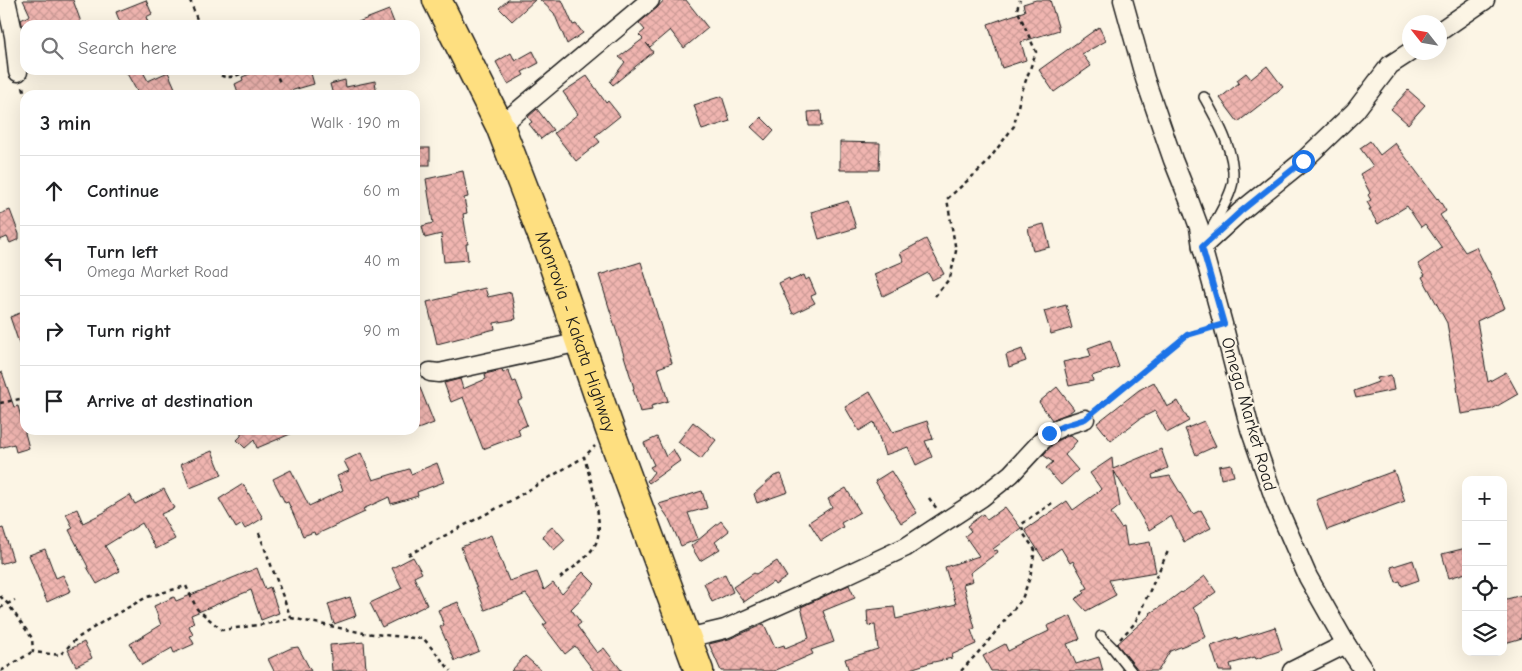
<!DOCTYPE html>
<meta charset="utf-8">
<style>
:root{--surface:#fff;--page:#f2f2f2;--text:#202124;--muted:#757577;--line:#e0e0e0}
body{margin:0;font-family:"Comic Neue",sans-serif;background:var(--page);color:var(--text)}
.controls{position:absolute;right:15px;bottom:15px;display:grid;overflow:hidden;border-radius:10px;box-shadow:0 5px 20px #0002}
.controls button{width:45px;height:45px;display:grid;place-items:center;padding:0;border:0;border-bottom:1px solid var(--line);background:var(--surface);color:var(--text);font:25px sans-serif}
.compass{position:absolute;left:1402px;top:15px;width:45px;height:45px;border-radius:50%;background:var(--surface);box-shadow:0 5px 20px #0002;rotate:301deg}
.stop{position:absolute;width:15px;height:15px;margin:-11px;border:4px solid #1a73e8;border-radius:50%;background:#fff}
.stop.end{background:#1a73e8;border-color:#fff;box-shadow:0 1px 5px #0008}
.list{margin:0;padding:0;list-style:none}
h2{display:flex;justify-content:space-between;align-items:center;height:65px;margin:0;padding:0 20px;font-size:21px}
h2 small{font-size:16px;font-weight:400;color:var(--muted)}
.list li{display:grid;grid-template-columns:32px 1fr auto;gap:15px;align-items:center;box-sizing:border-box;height:70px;padding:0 20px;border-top:1px solid var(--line)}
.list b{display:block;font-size:19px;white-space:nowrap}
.list p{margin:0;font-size:16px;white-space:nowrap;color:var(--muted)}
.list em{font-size:16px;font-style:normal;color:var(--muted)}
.icon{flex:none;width:28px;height:28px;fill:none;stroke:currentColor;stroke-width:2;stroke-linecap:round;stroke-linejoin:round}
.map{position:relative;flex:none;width:1522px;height:671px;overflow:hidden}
.search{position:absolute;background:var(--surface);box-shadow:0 5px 20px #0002;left:20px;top:20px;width:400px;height:55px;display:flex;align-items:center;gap:12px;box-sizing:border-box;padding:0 18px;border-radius:15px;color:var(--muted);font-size:19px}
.panel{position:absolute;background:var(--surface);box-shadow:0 5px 20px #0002;left:20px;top:90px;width:400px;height:345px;border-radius:15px}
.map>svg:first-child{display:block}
.building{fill:url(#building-cross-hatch);stroke:#1c1c1c}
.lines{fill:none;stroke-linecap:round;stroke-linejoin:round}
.service-casing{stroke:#1c1c1c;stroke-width:12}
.minor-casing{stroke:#1c1c1c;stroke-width:21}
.trunk-casing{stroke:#1c1c1c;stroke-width:31}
.path{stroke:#1c1c1c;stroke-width:2.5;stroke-dasharray:4 4;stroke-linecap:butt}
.service{stroke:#fcf5e5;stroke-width:9}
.minor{stroke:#fcf5e5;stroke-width:18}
.trunk{stroke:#fedf80;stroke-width:28}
.route{stroke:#1a73e8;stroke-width:6}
.labels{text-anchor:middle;stroke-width:4;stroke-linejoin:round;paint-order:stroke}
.street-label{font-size:18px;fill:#1c1c1c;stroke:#fcf5e5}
</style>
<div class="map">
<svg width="1522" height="671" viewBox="0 0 1522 671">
<defs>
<pattern id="building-cross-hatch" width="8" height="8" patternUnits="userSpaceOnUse" patternTransform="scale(1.25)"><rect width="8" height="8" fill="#f0b5b0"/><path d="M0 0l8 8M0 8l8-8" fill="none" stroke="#cd9b97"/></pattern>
</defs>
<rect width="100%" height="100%" fill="#fcf5e5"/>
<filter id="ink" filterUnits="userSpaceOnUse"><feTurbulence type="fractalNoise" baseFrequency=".02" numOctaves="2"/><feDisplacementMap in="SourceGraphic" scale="10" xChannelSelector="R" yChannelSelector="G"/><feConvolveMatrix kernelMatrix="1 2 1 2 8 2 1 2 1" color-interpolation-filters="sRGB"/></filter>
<g filter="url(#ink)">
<!-- building -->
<g class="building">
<polygon points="23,0 73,0 82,25 22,25 21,20 30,15"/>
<polygon points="146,0 152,14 146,17 149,25 121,25 116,12"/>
<polygon points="508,0 535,0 512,21 499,8"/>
<polygon points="540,0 562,0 573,25 576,24 583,33 567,44 554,13"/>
<polygon points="664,0 686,0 708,28 684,48 670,30 650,47 646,43 653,52 613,85 610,82 625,62 619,57 643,39 639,35 645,30 639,23 657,8"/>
<polygon points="1036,0 1050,0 1059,30 1021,42 1026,60 1002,68 988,24 1025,11 1023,4"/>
<polygon points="389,10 395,25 354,25 353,24"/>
<polygon points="1099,27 1106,41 1082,54 1091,66 1054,92 1039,70"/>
<polygon points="533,51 539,63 522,72 524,75 508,84 496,62 511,53 515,61"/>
<polygon points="1267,66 1283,87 1238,122 1220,98 1239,83 1237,80 1246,73 1251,79"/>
<polygon points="125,70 142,70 148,81 168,72 178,95 139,95"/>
<polygon points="260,70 310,70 314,84 290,91 292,95 239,95 235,84 243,80 242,77"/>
<polygon points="587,76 606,103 608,101 620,116 595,136 600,142 576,161 554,133 578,114 563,92"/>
<polygon points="345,80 346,87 375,81 377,95 333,95 330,84"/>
<polygon points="1408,90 1425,105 1408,124 1391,109"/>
<polygon points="722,96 730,121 702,130 694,105"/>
<polygon points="537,109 553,130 541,139 529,124 532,122 528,117"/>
<polygon points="821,111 822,126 809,126 808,112"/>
<polygon points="761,117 774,130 765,140 751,127"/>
<polygon points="1370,141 1380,155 1395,143 1437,199 1438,198 1446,211 1440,215 1465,252 1476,247 1488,271 1489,271 1505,308 1477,321 1488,382 1506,372 1518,394 1492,409 1461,414 1457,387 1458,387 1447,323 1422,277 1425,275 1418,264 1442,248 1425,224 1421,227 1407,206 1378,224 1369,209 1371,209 1367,202 1371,200 1368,195 1370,193 1360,174 1373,166 1360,148"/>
<polygon points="840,142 880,143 879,170 840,170"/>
<rect x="415" y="148" width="15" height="17"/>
<polygon points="463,171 468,197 464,198 467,213 463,214 468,244 466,244 468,260 444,262 441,234 425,238 422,226 433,223 426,179"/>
<polygon points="848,201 856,228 819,239 811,212"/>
<polygon points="10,210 19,234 19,239 10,243 7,237 0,240 0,214"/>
<polygon points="1044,224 1050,247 1033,251 1028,228"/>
<polygon points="926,239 944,274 932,280 928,273 883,296 874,274 904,261 900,253"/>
<polygon points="641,262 672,363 658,368 668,401 651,406 652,410 640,412 633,389 634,388 599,275"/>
<polygon points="804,275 806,280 809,278 816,294 811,296 815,303 793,314 779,283 789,278 790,281"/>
<polygon points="485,288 488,297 511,292 516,319 494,323 495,329 437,344 427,302"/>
<polygon points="1066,305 1072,328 1051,334 1044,311"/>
<polygon points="25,311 25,355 23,355 10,317"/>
<polygon points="1110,340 1119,367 1092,376 1093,381 1069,386 1063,362 1091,356 1088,348"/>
<polygon points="1022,349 1026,361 1009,367 1006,355"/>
<polygon points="502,370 503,373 508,370 513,382 516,381 523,399 518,401 527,425 518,429 520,435 483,449 463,397 451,402 444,383 460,379 463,389 486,379 485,374"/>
<polygon points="2,372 14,407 18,406 29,448 16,452 14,444 0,448 0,373"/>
<polygon points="415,375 434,423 415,430"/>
<polygon points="1391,375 1394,390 1356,398 1354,391 1378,382 1377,378"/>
<polygon points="1154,382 1167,407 1178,401 1189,421 1167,433 1155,411 1141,418 1111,441 1097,423 1139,390"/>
<polygon points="1057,387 1074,409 1069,413 1052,420 1039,402"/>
<polygon points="870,392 893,432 927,421 933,439 925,441 932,457 916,465 908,447 885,455 874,422 859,431 845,407"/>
<polygon points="1204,421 1216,446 1196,455 1185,429"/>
<polygon points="693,422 716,440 701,459 678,442"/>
<polygon points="250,430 300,430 257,448 254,440 245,448 237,440 241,436 241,432 245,432"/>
<polygon points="1070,435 1077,441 1065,455 1078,470 1061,485 1046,468 1053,462 1043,455 1055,442"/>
<polygon points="657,437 666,457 673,449 680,461 649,483 647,481 654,472 650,467 654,465 644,443"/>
<polygon points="1161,449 1168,468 1152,475 1153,479 1170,476 1193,514 1201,510 1211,528 1184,542 1171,516 1149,530 1114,471 1120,506 1111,513 1121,528 1124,527 1127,546 1150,542 1156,572 1109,580 1116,595 1086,611 1075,599 1085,593 1083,590 1088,588 1073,561 1070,563 1061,548 1044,560 1025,530 1067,501 1073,510 1098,492 1101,489 1090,473 1112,458 1113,469"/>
<polygon points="212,451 222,475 190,488 181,464"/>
<polygon points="361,453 373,480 409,469 411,474 437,463 444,482 417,492 418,496 391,504 389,497 363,509 365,512 315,535 314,532 303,536 288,502 285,503 273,479 291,470 309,506 343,490 337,476 349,471 344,461"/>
<polygon points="1231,464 1234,476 1221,479 1219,466"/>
<polygon points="891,471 917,513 901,523 875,481"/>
<polygon points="1394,471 1405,501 1327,530 1316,500"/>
<polygon points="781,474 788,492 757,503 754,494 774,476"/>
<polygon points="243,484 263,518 245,529 242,524 236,528 219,499"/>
<polygon points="846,488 860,512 841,523 843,527 821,541 809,522 832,507 828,499"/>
<polygon points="164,489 174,508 161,514 175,539 156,549 142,523 105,546 120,571 97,584 87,567 88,567 69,530 73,528 66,514 77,509 83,523 107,511 107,509 130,495 135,504"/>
<polygon points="702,491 707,508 688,513 698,539 681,546 669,519 659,504"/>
<polygon points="1005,507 1021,528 993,549 994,551 997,550 998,552 970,573 973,581 963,584 975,628 971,630 976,644 951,655 952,658 929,663 904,671 849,671 845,659 878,649 875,625 868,626 867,610 894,607 896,619 956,604 945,567 979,556 965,536 971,531 967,526 983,514 987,520"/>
<polygon points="721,521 729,531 715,542 720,549 700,561 691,546"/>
<polygon points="553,526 565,540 554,550 542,536"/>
<polygon points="3,528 13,560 0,564 0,529"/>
<polygon points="491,535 509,581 537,572 544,590 553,583 562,594 583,572 595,584 571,609 581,623 577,626 597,653 604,648 622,671 594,671 575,646 565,654 543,625 547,623 526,594 485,610 461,547"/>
<polygon points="1466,548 1466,573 1449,578 1442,554"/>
<polygon points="45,549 56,578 63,575 71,591 47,602 40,586 41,586 29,555"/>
<polygon points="413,557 422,573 414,577 427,605 382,627 370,603 402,588 392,568"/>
<polygon points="1413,560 1419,580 1402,586 1400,581 1396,582 1391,567"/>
<polygon points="777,561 787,577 775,585 773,582 744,602 733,587 754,573 756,574"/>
<polygon points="257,568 265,589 270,587 279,613 261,620 251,590 191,615 194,623 189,626 193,635 190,636 194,644 174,653 172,648 142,665 130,644 161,625 154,606 174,597 176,601"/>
<polygon points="725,574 733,592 712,602 704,583"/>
<polygon points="1205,576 1216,592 1193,608 1198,614 1206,637 1170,651 1158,671 1139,671 1117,644 1151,614 1150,613 1165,604 1181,592 1182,593"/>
<polygon points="849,585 855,598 823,611 834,642 811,650 813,654 774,671 721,671 709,644 729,639 764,624 775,648 784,645 785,648 809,638 801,607"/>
<polygon points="1522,595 1522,638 1505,643 1503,635 1503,600"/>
<polygon points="350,597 356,616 334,624 328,604"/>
<polygon points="458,602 479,651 455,661 440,627 444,625 438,610"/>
<polygon points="1071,616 1080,639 1067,644 1076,664 1099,657 1103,671 991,671 983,656 1005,644 1008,651 1049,631 1047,626"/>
<polygon points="1275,627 1282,650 1256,659 1255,657 1230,664 1232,671 1219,671 1211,646 1237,637 1238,639"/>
<polygon points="84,642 92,658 76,666 68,650"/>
<polygon points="364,642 366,669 332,671 330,645"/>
<polygon points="298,647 311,671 274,671 268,659 291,648"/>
<polygon points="525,656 542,671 511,671"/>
</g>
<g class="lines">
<defs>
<g id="service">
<path d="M 1204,97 C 1218,122 1235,151 1233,181 C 1231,197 1216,219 1209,233"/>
<polyline points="1101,636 1112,647 1131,671"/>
</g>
<g id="minor">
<polyline points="6,0 14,36 18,72"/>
<polyline points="1123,0 1145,79 1173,160 1189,200 1199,227 1202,247 1223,324 1250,429 1277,506 1308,577 1346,644 1364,671"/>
<polyline points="1440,31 1485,0"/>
<polyline points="500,126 650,0"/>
<polyline points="1202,247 1240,212 1303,161 1355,111 1390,65 1410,52"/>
<polyline points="430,372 439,373 580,342"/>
<polyline points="687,638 725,629 831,582 906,547 981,498 1011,474 1049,433 1063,426 1085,419"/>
<polyline points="1292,671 1346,644"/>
</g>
<g id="trunk">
<path id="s1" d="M 437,0 L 500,126 L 552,261 L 610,430 L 699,671"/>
</g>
</defs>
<!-- service casing -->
<use href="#service" class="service-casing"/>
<!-- minor casing -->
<use href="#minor" class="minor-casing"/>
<!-- trunk casing -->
<use href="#trunk" class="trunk-casing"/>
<!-- path -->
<g class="path">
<polyline points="190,0 199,25"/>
<path d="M 215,70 C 225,83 237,75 250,70"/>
<polyline points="275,70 280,83"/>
<polyline points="23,87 25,95"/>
<polyline points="935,296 950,278 956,251 947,199 985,165 1014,126 1020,97 1036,52 1017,9 1020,0"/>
<polyline points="0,403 25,398"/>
<polyline points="1098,408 1187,335 1207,329"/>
<polyline points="929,498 937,509"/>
<polyline points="259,533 291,618"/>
<polyline points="408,555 505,504 584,457"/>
<path d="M 560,578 C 572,568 587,559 595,545 C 606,526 590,478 584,457 L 595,446"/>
<polyline points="0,596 8,604 32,638 33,652 60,655 76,639 107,619 147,597 186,586 197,609 222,630 272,623 291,618 364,633 424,639 451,671"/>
<polyline points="0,608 15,600"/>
<polyline points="1120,639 1135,623 1169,549"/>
<polyline points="1,671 32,652"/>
<polyline points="961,671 985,645 1022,599 1030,577 1035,550 1023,533 1022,524 1052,503"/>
</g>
<!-- service -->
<use href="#service" class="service"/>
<!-- minor -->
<use href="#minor" class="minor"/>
<!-- trunk -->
<use href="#trunk" class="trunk"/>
</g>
</g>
<g class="lines" filter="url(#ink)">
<!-- route -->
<polyline class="route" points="1049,433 1063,426 1085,419 1187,335 1224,324 1202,247 1240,212 1303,161"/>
</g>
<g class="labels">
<!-- street labels -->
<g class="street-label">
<text dy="6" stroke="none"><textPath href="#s1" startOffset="360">Monrovia - Kakata Highway</textPath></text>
<text transform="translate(1249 414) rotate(74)" y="6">Omega Market Road</text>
</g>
</g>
</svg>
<div class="controls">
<button>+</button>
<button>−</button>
<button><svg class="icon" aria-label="locate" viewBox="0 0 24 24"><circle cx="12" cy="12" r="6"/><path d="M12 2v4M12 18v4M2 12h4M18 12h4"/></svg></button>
<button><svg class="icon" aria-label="layers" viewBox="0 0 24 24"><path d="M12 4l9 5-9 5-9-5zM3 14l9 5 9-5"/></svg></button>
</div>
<svg class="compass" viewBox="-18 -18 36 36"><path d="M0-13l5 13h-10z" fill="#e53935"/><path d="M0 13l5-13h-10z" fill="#757577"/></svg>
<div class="stop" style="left:1303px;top:161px"></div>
<div class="stop end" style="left:1049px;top:433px"></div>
<div class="search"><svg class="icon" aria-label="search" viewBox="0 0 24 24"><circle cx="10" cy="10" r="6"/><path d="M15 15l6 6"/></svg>Search here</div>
<section class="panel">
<h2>3 min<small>Walk · 190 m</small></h2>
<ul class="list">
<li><svg class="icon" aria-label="ahead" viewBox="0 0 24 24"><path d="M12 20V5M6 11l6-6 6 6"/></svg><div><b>Continue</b></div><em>60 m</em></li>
<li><svg class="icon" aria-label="left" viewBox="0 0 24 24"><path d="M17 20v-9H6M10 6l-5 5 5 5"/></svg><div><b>Turn left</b><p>Omega Market Road</p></div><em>40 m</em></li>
<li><svg class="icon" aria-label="right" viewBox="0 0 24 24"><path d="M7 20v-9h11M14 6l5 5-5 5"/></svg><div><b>Turn right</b></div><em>90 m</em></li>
<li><svg class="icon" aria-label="arrive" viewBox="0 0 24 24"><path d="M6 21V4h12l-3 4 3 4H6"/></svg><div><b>Arrive at destination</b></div></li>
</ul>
</section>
</div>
